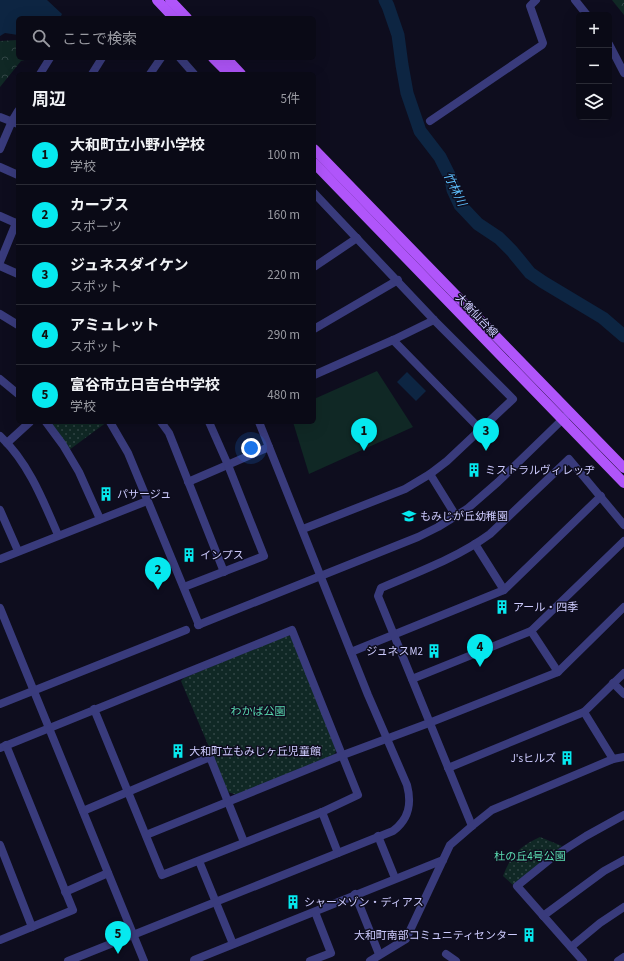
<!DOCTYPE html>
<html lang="ja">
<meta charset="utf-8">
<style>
:root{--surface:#0a0a16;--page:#13131f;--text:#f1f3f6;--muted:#999aa1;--line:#2a2b35;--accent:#06e9ef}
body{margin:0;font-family:"Source Sans 3","Noto Sans JP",sans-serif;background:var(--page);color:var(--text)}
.controls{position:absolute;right:12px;top:12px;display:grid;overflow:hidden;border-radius:6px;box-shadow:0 4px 16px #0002}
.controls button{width:36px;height:36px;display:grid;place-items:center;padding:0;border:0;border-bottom:1px solid var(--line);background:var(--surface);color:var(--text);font:20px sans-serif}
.you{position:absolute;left:251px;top:448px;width:14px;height:14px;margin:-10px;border:3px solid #fff;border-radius:50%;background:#1a73e8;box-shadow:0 0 0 6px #1a73e833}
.badge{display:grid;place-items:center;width:26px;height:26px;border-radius:50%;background:var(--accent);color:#111;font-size:13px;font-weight:700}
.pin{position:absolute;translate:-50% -33px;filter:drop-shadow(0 1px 2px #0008)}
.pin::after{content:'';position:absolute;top:21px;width:14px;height:12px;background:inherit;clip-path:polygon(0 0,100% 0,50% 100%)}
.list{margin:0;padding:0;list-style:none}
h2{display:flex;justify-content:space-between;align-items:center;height:52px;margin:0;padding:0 16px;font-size:17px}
h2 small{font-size:13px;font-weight:400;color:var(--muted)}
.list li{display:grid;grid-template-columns:26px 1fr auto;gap:12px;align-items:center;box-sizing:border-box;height:60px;padding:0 16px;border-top:1px solid var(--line)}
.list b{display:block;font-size:15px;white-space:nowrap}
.list p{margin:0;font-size:13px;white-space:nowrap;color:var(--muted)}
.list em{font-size:13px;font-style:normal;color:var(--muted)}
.icon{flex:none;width:22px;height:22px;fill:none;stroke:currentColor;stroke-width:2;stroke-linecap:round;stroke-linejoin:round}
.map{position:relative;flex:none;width:624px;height:961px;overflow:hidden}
.search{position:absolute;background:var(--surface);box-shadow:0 4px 16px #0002;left:16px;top:16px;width:300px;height:44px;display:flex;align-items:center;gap:10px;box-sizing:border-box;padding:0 14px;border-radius:6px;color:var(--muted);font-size:15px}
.panel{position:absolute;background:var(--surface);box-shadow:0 4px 16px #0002;left:16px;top:72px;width:300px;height:352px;border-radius:6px}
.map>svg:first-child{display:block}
.grass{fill:#102825}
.forest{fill:url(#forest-crowns)}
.park{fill:url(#park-dots)}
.water{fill:#0d2542}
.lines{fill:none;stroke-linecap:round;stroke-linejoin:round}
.river{stroke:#0d2542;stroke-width:13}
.minor{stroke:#393b7c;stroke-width:8}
.major{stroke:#b055fa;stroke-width:10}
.labels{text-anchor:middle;stroke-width:3;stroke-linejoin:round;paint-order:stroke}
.street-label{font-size:11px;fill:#cdcbfe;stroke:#0e0d1e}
.poi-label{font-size:11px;fill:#cdcbfe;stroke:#0e0d1e;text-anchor:start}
.park-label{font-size:11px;fill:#5adbb1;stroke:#0e0d1e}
.water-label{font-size:12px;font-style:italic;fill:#5cbdfb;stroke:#0e0d1e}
</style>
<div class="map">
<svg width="624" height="961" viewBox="0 0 624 961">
<defs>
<pattern id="forest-crowns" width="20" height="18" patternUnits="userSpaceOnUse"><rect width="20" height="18" fill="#102825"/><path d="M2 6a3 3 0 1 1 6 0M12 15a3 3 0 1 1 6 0" fill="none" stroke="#324646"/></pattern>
<pattern id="park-dots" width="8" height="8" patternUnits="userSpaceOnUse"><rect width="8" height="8" fill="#102825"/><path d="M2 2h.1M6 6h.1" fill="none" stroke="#324646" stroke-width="1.8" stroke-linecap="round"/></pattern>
</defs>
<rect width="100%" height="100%" fill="#0e0d1e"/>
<!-- grass -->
<polygon class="grass" points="377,371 413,427 309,474 293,422 314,422 314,399"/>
<!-- forest -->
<g class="forest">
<polygon points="612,0 624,0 624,15"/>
<polygon points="18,40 18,58 32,58 21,61 0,87 0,41"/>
</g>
<!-- park -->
<g class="park">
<polygon points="50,422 107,422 69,450"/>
<polygon points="287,635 291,637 337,749 334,755 237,795 228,792 181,681 184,678"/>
<path d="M 540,837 L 562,846 L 513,885 L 503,876 C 511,855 520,846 540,837 Z"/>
</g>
<!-- water -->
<g class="water">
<polygon points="0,0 47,0 62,14 60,18 18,18 18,35 5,33 0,36"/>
<polygon points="407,372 426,391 416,401 397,382"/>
</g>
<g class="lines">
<!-- river -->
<polyline class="river" points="385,0 388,6 398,35 402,65 407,93 420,131 440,157 451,179 453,190 460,205 478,224 499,238 512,251 530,273 543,282 603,318 624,336"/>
<!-- minor -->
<g class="minor">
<polyline points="575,0 587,15"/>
<polyline points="609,44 624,73"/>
<polyline points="180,58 194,74"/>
<polyline points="40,74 50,58"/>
<polyline points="92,74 102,58"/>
<polyline points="150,74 161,58"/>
<polyline points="0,117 18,124"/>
<polyline points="430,121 542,45 543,43 530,6 536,0"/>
<polyline points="0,149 12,121 18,111"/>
<polyline points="0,167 18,175"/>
<polyline points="0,216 18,224"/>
<polyline points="0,262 16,223"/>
<polyline points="0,266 18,274"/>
<polyline points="314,267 357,238"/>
<polyline points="0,314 18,325"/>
<polyline points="314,329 398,280"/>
<polyline points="393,340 481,430"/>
<polyline points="314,375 393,340 434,320"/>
<polyline points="0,379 18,394"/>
<polyline points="46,422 63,445 79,472 100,519"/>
<polyline points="110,422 128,453 199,625"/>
<polyline points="161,422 169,433 224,572"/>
<path d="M 0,436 C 28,462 43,500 58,535"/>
<polyline points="7,443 30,422"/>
<polyline points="430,474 456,516"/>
<polyline points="188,482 269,447"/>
<polyline points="0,510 18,551"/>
<polyline points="303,529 405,489 430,474 447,461 513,399 434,320 314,193"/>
<polyline points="475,544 504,590"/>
<polyline points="0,559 147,501"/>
<polyline points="184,587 264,556 228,465 209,422"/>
<polyline points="0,608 144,961"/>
<polyline points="198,625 418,537 438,527 467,509 498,482 566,416"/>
<polyline points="531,631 558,672"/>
<polyline points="351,652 504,590 601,496"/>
<polyline points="412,679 531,631 624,541"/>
<polyline points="613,683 624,694"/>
<polyline points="0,704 186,630"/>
<polyline points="584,712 613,759"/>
<polyline points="0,748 292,630 358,795 322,812 162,875 94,709"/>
<polyline points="448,768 584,712 624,673"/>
<polyline points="83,811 210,757 244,842"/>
<polyline points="322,812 338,853"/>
<path d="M 472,826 L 378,596 L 381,588 C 418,572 457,558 490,534 L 569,459 L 624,525"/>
<polyline points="146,835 343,755 429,723 558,672 624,607"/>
<polyline points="378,836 395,878"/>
<polyline points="0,845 32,927"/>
<polyline points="199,861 233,944"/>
<polyline points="65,892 108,873"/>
<polyline points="355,894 379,954"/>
<polyline points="543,916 604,871 624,860"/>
<polyline points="0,940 73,910 6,745"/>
<polyline points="571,947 600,923 624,907"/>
<polyline points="446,954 456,961"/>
<path d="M 68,961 L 393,831 C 409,819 412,804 407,785 L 368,695 L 259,422"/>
<polyline points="194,961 194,960 443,860"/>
<polyline points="310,961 331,953 315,912"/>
<polyline points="370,961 406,939 450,845 472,826 492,810 613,759 624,757"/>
<polyline points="583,961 517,886 553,857 586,836 624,815"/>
<polyline points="618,961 624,957"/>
</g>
<!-- major -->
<g class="major">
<polyline points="157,0 174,18"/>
<polyline points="170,0 187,18"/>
<polyline points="213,58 229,74"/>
<polyline points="226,58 241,74"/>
<polyline points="314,149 624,468"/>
<polyline points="314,163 624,483"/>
</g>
</g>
<!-- icons -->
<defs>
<symbol id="building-bare" viewBox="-9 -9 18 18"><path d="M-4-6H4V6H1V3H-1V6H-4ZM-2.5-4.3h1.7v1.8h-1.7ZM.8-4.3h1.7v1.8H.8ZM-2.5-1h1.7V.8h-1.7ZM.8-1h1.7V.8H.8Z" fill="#06e9ef" stroke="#0e0d1e" stroke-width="2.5" paint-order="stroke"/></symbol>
<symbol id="school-bare" viewBox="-9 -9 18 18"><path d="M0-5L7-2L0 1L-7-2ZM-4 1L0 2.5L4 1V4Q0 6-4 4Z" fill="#06e9ef" stroke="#0e0d1e" stroke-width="2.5" paint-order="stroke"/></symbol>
</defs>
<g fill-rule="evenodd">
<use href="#building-bare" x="464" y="460" width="20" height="20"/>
<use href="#building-bare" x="96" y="484" width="20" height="20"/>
<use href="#school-bare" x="399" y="506" width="20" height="20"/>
<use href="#building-bare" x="179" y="545" width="20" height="20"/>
<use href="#building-bare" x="492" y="597" width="20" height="20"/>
<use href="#building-bare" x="424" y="641" width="20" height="20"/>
<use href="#building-bare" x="168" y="741" width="20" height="20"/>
<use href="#building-bare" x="557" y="748" width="20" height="20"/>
<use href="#building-bare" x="283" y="892" width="20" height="20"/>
<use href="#building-bare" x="519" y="925" width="20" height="20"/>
</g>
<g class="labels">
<!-- street labels -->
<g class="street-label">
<text transform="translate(477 315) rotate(46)" y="4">大衡仙台線</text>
</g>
<!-- poi labels -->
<g class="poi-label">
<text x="485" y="474">ミストラルヴィレッヂ</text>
<text x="117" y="498">パサージュ</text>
<text x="420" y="520">もみじが丘幼稚園</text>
<text x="200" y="559">インプス</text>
<text x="513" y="611">アール・四季</text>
<text x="423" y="655" text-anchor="end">ジュネスM2</text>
<text x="189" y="755">大和町立もみじヶ丘児童館</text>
<text x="556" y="762" text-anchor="end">J'sヒルズ</text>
<text x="304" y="906">シャーメゾン・ディアス</text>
<text x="518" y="939" text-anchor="end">大和町南部コミュニティセンター</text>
</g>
<!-- park labels -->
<g class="park-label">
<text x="258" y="715">わかば公園</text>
<text x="530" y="860">杜の丘4号公園</text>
</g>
<!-- water labels -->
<g class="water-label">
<text transform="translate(455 189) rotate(64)" y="4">竹林川</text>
</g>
</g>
</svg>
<div class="controls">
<button>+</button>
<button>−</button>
<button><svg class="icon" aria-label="layers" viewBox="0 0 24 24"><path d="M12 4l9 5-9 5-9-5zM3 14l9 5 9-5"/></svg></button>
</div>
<div class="you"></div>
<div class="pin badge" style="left:364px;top:451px">1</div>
<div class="pin badge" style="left:158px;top:590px">2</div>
<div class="pin badge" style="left:486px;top:451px">3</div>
<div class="pin badge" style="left:480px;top:667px">4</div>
<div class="pin badge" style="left:118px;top:954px">5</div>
<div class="search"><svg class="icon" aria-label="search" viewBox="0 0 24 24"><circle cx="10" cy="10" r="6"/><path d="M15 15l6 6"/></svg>ここで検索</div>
<section class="panel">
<h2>周辺<small>5件</small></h2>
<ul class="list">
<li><span class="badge">1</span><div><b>大和町立小野小学校</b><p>学校</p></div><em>100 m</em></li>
<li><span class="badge">2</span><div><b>カーブス</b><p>スポーツ</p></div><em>160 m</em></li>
<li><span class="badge">3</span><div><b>ジュネスダイケン</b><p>スポット</p></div><em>220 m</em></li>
<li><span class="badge">4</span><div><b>アミュレット</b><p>スポット</p></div><em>290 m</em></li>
<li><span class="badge">5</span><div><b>富谷市立日吉台中学校</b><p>学校</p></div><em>480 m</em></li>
</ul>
</section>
</div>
